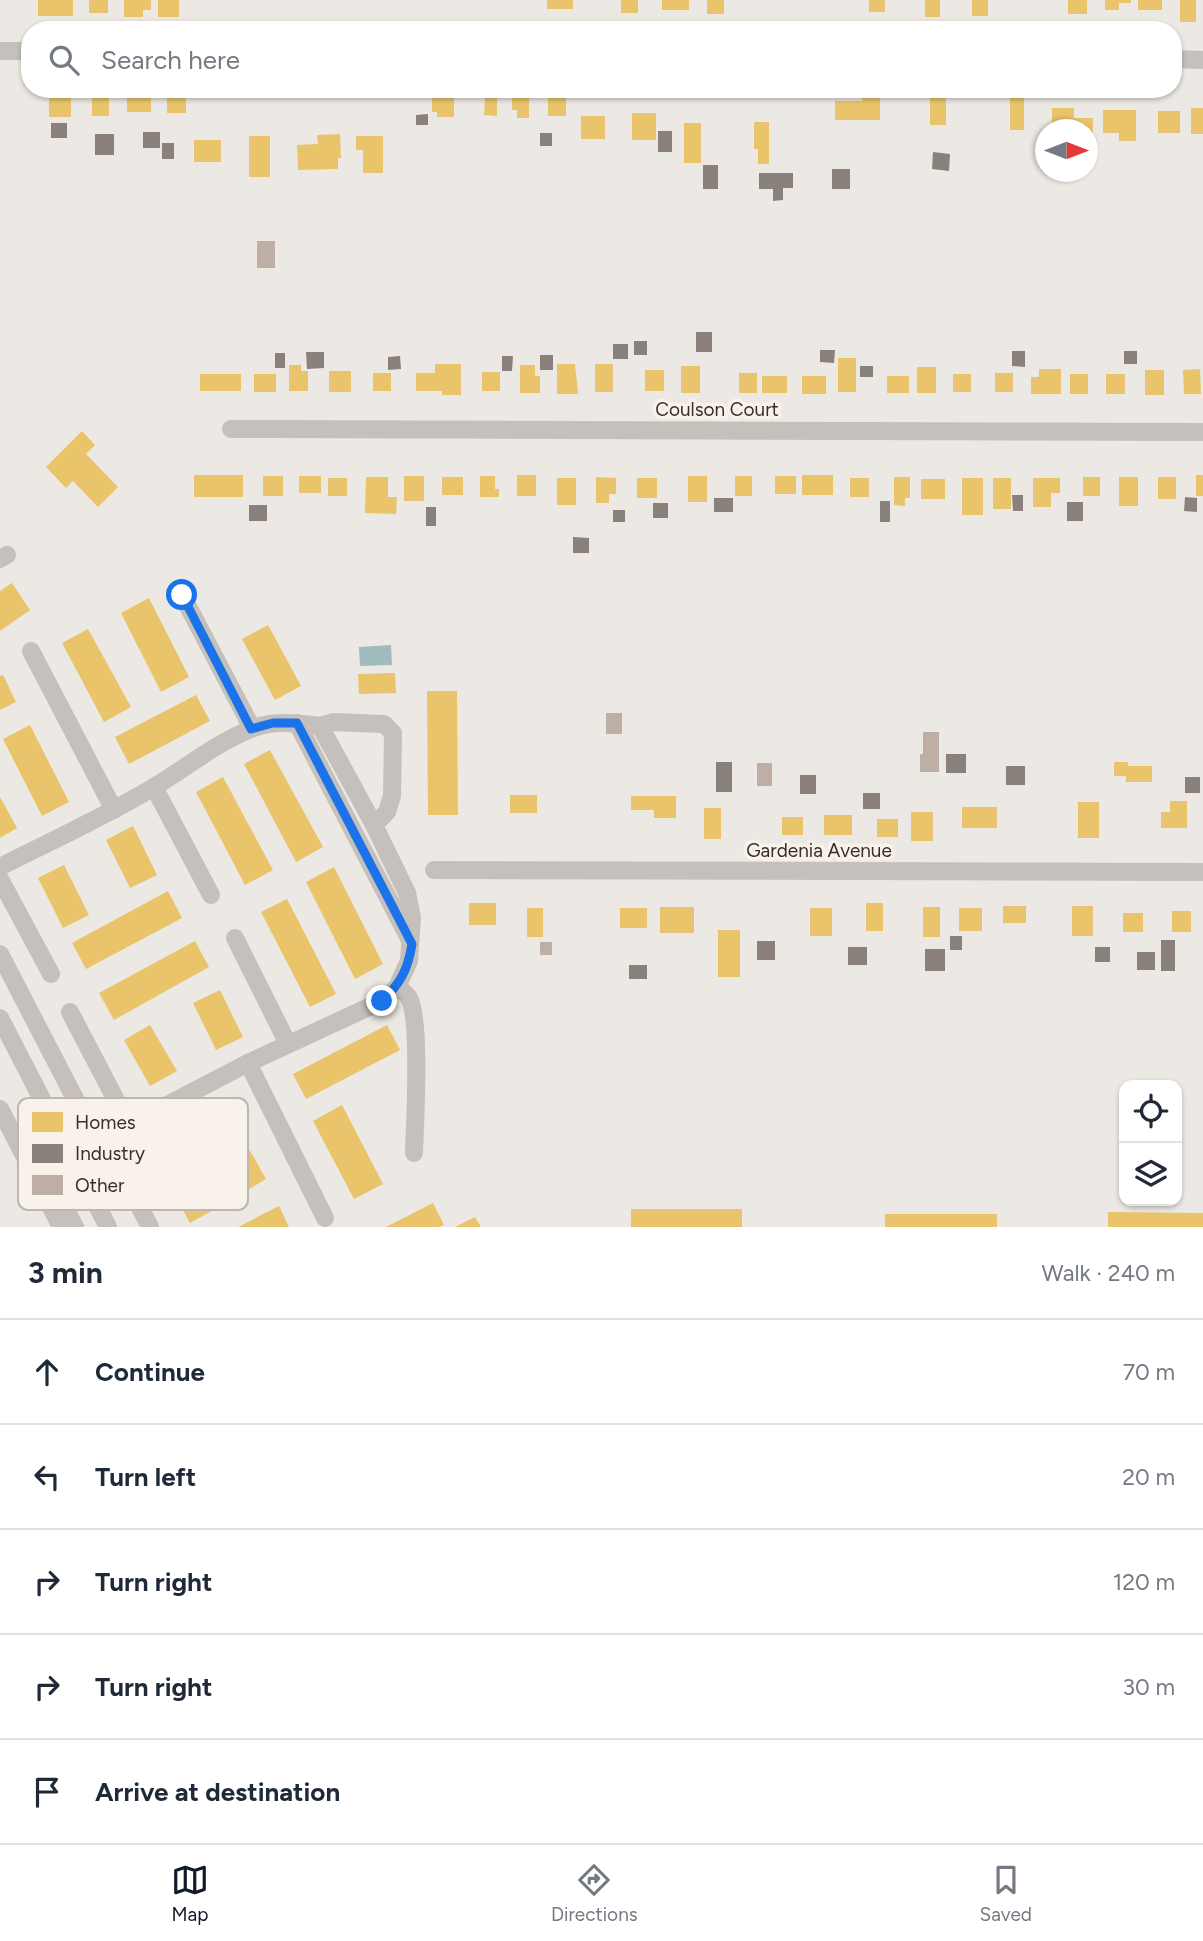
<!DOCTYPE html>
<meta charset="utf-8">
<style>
:root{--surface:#fff;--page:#f6f6f7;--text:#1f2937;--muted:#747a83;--line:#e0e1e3;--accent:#111827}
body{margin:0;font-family:Figtree,sans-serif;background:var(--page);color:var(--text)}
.controls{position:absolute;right:21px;bottom:21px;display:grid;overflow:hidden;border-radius:14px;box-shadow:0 2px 5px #0004}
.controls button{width:63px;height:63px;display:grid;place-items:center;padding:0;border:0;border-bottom:2px solid var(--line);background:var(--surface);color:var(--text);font:35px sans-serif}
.compass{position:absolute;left:1035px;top:119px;width:63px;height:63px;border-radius:50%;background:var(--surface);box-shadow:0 2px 5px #0004;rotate:90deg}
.stop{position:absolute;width:21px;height:21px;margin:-16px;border:5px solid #1a73e8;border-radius:50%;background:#fff}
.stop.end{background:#1a73e8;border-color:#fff;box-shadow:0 2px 7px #0008}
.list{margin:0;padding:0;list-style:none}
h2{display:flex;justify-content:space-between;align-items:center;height:91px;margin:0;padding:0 28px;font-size:30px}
h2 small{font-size:23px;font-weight:400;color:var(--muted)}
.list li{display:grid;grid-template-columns:46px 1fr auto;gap:21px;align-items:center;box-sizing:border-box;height:105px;padding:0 28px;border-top:2px solid var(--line)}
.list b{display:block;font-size:26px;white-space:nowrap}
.list em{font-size:23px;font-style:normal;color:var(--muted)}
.icon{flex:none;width:38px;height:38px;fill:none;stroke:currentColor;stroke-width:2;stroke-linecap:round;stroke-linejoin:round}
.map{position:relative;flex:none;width:1203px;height:1227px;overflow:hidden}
.search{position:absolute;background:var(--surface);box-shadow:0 2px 5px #0004;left:21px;right:21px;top:21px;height:77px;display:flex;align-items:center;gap:18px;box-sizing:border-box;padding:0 24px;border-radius:28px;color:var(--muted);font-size:26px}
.sheet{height:616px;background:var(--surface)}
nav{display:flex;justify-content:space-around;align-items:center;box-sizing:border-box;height:98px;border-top:2px solid var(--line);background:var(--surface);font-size:19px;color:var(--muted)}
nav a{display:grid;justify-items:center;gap:4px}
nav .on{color:var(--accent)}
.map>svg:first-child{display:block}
.water{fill:#a0bcbc}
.homes{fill:#e9c46a}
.industry{fill:#8a817c}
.building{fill:#beaea6}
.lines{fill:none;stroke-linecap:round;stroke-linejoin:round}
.minor{stroke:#c5c0bc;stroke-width:18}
.route{stroke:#1a73e8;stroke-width:9}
.labels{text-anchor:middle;stroke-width:7;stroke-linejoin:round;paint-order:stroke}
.street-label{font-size:19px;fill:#362e2a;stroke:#f8f2eb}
.key{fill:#f8f2eb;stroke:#beb7b1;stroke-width:2}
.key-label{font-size:19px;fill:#362e2a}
</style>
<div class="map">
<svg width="1203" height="1227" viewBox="0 0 1203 1227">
<rect width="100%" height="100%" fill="#ece8e3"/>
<!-- water -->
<polygon class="water" points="391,645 392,665 360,666 359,647"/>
<!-- homes -->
<g class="homes">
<rect x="38" y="0" width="35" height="16"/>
<rect x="89" y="0" width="19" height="13"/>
<polygon points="124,0 151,0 151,10 143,10 143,17 124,17"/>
<rect x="158" y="0" width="21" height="17"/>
<rect x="547" y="0" width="26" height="9"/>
<rect x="621" y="0" width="17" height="13"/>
<rect x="662" y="0" width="27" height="10"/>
<rect x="707" y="0" width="17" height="14"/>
<rect x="869" y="0" width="16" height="12"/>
<rect x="925" y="0" width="15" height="17"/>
<rect x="972" y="0" width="16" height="16"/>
<rect x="1068" y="0" width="19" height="14"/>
<polygon points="1105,0 1131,0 1131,3 1119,3 1119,10 1105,10"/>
<rect x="1138" y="0" width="24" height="10"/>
<rect x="1180" y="0" width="16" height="22"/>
<rect x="49" y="89" width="22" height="28"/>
<rect x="1010" y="89" width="14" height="41"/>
<rect x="167" y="92" width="19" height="21"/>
<rect x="548" y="92" width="18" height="24"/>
<rect x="127" y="93" width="24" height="19"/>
<polygon points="512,93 529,93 529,118 517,118 517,110 512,110"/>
<rect x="930" y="94" width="16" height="31"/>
<rect x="92" y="96" width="17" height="20"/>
<polygon points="454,96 454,117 437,117 437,112 432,112 432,97"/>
<polygon points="485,96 497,96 497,116 484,115"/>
<polygon points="862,96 880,96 880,120 835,120 835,101 862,101"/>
<polygon points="1052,108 1074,108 1074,118 1093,118 1093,135 1088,135 1088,130 1052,130"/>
<rect x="1191" y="108" width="12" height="26"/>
<polygon points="1103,110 1136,110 1136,141 1119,141 1119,133 1103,133"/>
<rect x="1158" y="111" width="22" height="22"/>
<rect x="632" y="113" width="24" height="27"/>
<rect x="581" y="116" width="24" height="23"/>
<polygon points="754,122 769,122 769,164 758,164 758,149 754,149"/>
<rect x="684" y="123" width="17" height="40"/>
<polygon points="340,134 341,158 338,158 338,169 298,170 297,145 318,144 317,135"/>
<rect x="249" y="136" width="21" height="41"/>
<polygon points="356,136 383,136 383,173 363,173 363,150 356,150"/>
<rect x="194" y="140" width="27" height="22"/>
<rect x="838" y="358" width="18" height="34"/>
<polygon points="435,364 461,364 461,395 442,395 442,391 416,391 416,373 435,373"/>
<polygon points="557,364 575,364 578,394 557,394"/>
<rect x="595" y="364" width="18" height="28"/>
<polygon points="289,365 301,365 301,371 308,371 308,391 289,391"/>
<polygon points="520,365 535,365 535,376 540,376 540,393 520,393"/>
<rect x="681" y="366" width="19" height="27"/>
<rect x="917" y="367" width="19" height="26"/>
<polygon points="1039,369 1061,369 1061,394 1031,394 1031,377 1039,377"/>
<polygon points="1200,369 1201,394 1184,394 1183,370"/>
<rect x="645" y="370" width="19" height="21"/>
<rect x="1145" y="370" width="19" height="25"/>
<rect x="329" y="371" width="22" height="21"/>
<rect x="482" y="372" width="18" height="19"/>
<rect x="373" y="373" width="18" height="18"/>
<rect x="739" y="373" width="18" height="20"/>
<rect x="995" y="373" width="18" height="19"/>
<rect x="200" y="374" width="41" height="17"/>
<rect x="254" y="374" width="22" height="18"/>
<rect x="953" y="374" width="18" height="18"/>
<rect x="1070" y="374" width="18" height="20"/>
<rect x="1106" y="374" width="19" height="20"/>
<rect x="762" y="376" width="25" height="17"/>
<rect x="802" y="376" width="24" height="18"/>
<rect x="887" y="376" width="22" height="17"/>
<polygon points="82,431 95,445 86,454 118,487 98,507 73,481 66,488 46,467"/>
<rect x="194" y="475" width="49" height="22"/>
<rect x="517" y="475" width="19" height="21"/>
<rect x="802" y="475" width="31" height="20"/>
<rect x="1196" y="475" width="7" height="21"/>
<rect x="263" y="476" width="20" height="20"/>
<rect x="299" y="476" width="22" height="17"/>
<rect x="404" y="476" width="20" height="25"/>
<polygon points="480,476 495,476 495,489 499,489 499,497 480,497"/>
<rect x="688" y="476" width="19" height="26"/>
<rect x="735" y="476" width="17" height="20"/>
<rect x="775" y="476" width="21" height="18"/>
<polygon points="366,477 388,477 388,497 397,497 396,514 365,513"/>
<rect x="442" y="477" width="21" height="18"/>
<polygon points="596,477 616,478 616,494 609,494 609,503 596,503"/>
<polygon points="894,477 910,477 910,498 905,498 905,506 894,505"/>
<rect x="1083" y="477" width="17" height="19"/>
<rect x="1119" y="477" width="19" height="29"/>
<rect x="1158" y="477" width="18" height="22"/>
<rect x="328" y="478" width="19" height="18"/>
<rect x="557" y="478" width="19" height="27"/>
<rect x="637" y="478" width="20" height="20"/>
<rect x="850" y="478" width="19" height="19"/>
<rect x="962" y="478" width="21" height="37"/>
<rect x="993" y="478" width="18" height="31"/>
<polygon points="1033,478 1060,478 1060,493 1051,493 1051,507 1033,507"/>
<rect x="921" y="479" width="24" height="20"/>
<polygon points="12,583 30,610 0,631 0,591"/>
<polygon points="149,598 189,677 161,692 121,613"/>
<polygon points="268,625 301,686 275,700 242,639"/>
<polygon points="88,629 131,707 104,722 62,643"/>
<polygon points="395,673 396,693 359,694 358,674"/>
<polygon points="3,675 16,702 0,710 0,676"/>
<polygon points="427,691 457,691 458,815 428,815"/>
<polygon points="196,695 210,721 129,764 115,737"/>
<polygon points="30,725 69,802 42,816 3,739"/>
<polygon points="270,750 323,847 296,862 244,764"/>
<polygon points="1114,762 1128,762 1128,766 1152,766 1152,782 1126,782 1126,776 1114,776"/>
<polygon points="223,777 273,870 245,885 196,792"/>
<rect x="510" y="795" width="27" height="18"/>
<polygon points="631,796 676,796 676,818 654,818 654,810 631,810"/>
<polygon points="0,797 17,828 0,838"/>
<polygon points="1170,801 1187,801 1187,828 1161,828 1161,812 1170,812"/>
<rect x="1078" y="802" width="21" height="36"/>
<rect x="962" y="807" width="35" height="21"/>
<rect x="704" y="808" width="17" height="31"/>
<rect x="911" y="812" width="22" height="29"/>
<rect x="824" y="815" width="28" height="20"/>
<rect x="782" y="817" width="21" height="18"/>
<rect x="877" y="819" width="21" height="18"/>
<polygon points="133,826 157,875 130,888 106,840"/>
<polygon points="64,865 89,915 63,928 38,878"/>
<polygon points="334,867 383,964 355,979 306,882"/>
<polygon points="168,891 182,918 86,969 72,943"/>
<polygon points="287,899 336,994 310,1007 261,912"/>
<rect x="469" y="903" width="27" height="22"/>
<rect x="866" y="903" width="17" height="28"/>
<rect x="1003" y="906" width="23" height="17"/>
<rect x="1072" y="906" width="21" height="30"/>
<rect x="660" y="907" width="34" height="26"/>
<rect x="923" y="907" width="17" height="30"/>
<rect x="527" y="908" width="16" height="29"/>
<rect x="620" y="908" width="27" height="20"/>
<rect x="810" y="908" width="22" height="28"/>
<rect x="959" y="908" width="23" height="23"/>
<rect x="1172" y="911" width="19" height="21"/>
<rect x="1123" y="913" width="20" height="19"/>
<rect x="718" y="930" width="22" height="47"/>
<polygon points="195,941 209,967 114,1020 99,993"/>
<polygon points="220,990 243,1037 216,1050 193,1003"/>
<polygon points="150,1025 177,1071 150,1086 124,1040"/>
<polygon points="387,1025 400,1050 306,1099 293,1074"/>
<polygon points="224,1105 266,1179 241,1194 199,1119"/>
<polygon points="342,1105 383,1184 354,1199 313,1121"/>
<polygon points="175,1131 217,1208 190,1223 148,1146"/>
<polygon points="433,1203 444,1225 439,1227 386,1227"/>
<polygon points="279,1206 289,1227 238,1227"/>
<rect x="631" y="1209" width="111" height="18"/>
<polygon points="1108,1212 1203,1213 1203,1227 1108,1227"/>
<rect x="885" y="1214" width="112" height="13"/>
<polygon points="475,1217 481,1227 455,1227"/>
</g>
<!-- industry -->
<g class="industry">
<polygon points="428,114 428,125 416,125 416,115"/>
<rect x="51" y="123" width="16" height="15"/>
<rect x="658" y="131" width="14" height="21"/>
<rect x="143" y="132" width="17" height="16"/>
<rect x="540" y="133" width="12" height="13"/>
<rect x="95" y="134" width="19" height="21"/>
<rect x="162" y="143" width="12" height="16"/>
<polygon points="933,152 950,154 949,171 932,169"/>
<rect x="703" y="165" width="15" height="24"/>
<rect x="832" y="169" width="18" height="20"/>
<polygon points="759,173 793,173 793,188 783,188 783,200 773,201 773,189 759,189"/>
<rect x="696" y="332" width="16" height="20"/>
<rect x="634" y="341" width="13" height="14"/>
<rect x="613" y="344" width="15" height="15"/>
<polygon points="820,350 835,350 834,363 820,362"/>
<polygon points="1012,351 1025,351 1025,367 1012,366"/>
<rect x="1124" y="351" width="13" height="13"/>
<polygon points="306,352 324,352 324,368 307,369"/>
<rect x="275" y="353" width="10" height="15"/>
<rect x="540" y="355" width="13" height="15"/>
<polygon points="400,356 401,369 388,370 388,357"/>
<polygon points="502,356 513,356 512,371 502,371"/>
<rect x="860" y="366" width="13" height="11"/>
<polygon points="1012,495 1023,495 1023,511 1013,511"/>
<polygon points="1185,497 1197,498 1197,512 1184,511"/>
<rect x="714" y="498" width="19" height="14"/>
<rect x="880" y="501" width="10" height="21"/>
<rect x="1067" y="502" width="16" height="19"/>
<rect x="653" y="503" width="15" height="15"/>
<rect x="249" y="505" width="18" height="16"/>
<rect x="426" y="507" width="10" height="19"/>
<rect x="613" y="510" width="12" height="12"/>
<polygon points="573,537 589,538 589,553 573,553"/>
<rect x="946" y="754" width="20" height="19"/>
<rect x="716" y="762" width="16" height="30"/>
<rect x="1006" y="766" width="19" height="19"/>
<rect x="800" y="775" width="16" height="19"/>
<rect x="1185" y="777" width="15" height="16"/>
<rect x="863" y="793" width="17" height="16"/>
<rect x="950" y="936" width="12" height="14"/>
<rect x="1161" y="940" width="14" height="31"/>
<rect x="757" y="941" width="18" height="19"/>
<rect x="848" y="947" width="19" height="18"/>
<rect x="1095" y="947" width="15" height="15"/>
<rect x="925" y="949" width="20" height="22"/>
<rect x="1137" y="952" width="18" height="18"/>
<rect x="629" y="965" width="18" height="14"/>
</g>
<!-- building -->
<g class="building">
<rect x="257" y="241" width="18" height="27"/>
<rect x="606" y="713" width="16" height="21"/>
<polygon points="923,732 939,732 939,772 920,772 920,754 923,754"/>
<rect x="757" y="763" width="15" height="23"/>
<rect x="540" y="942" width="12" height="13"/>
</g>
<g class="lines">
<!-- minor -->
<g class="minor">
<polyline points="0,51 30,51"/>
<polyline points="1173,59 1203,60"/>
<polyline points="231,429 1203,432"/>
<polyline points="0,559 7,555"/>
<polyline points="182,595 252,728"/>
<polyline points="31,651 114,810"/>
<polyline points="297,723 410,940"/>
<polyline points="320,726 333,722 384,724 393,733 392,796 387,812 374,825"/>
<polyline points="154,787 211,895"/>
<path d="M 0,867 C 51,841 104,817 154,787 C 186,768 216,743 251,729 C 273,720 297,723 320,726 L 374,825 L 407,893 L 412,917 L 409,961 L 397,987 L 382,1001 L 248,1063 L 104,1138 L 150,1227"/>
<polyline points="434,870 1203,872"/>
<polyline points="0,879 51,974"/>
<polyline points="235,938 288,1044"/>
<polyline points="0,954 97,1141"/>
<path d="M 397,987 C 401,990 407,994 409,998 C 421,1019 415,1123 414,1153"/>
<polyline points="70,1012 129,1125"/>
<polyline points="0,1018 108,1227"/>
<polyline points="248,1063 325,1218"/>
<polyline points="0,1109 61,1227"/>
<polyline points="18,1142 37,1154 75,1227"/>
</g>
</g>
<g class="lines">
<!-- route -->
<path class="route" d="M 182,595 L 251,729 L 273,723 L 297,723 L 412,944 C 408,969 401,983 382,1001"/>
</g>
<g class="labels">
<!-- street labels -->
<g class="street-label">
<text x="717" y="416">Coulson Court</text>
<text x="819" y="857">Gardenia Avenue</text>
</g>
</g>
<!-- legend -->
<rect x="18" y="1098" width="230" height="112" rx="10" class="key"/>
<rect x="32" y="1112" width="31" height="20" fill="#e9c46a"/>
<rect x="32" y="1144" width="31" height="19" fill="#8a817c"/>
<rect x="32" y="1175" width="31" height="20" fill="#beaea6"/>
<g class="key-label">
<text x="75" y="1129">Homes</text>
<text x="75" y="1160">Industry</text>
<text x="75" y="1192">Other</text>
</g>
</svg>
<div class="controls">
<button><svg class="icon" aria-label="locate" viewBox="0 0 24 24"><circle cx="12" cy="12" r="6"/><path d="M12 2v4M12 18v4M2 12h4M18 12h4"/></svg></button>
<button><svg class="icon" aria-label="layers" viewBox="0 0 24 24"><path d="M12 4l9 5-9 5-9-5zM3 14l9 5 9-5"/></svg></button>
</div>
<svg class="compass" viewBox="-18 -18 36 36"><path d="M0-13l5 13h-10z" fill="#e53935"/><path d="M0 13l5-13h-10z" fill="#747a83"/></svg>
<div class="stop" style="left:182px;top:595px"></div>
<div class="stop end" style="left:382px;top:1001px"></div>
<div class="search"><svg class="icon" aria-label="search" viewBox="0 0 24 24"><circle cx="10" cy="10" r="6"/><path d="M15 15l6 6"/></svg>Search here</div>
</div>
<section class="sheet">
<h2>3 min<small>Walk · 240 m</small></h2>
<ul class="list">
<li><svg class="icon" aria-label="ahead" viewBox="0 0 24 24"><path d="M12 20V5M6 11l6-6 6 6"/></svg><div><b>Continue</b></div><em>70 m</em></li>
<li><svg class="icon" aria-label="left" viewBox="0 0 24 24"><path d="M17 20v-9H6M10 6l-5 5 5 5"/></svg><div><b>Turn left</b></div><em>20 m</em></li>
<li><svg class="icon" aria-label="right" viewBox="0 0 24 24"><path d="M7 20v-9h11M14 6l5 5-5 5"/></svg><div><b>Turn right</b></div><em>120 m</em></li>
<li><svg class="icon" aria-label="right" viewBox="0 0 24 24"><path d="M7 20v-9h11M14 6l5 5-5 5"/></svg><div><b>Turn right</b></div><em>30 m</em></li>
<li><svg class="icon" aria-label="arrive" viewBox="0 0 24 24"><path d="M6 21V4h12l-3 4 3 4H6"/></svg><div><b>Arrive at destination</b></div></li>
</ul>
</section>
<nav>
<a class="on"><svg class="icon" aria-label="map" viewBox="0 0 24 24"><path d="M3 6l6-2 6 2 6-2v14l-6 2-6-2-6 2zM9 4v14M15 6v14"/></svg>Map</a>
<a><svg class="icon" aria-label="directions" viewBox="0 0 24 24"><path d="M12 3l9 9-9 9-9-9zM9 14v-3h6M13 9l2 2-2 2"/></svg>Directions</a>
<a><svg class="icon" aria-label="saved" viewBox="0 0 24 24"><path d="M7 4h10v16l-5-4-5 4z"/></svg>Saved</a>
</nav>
